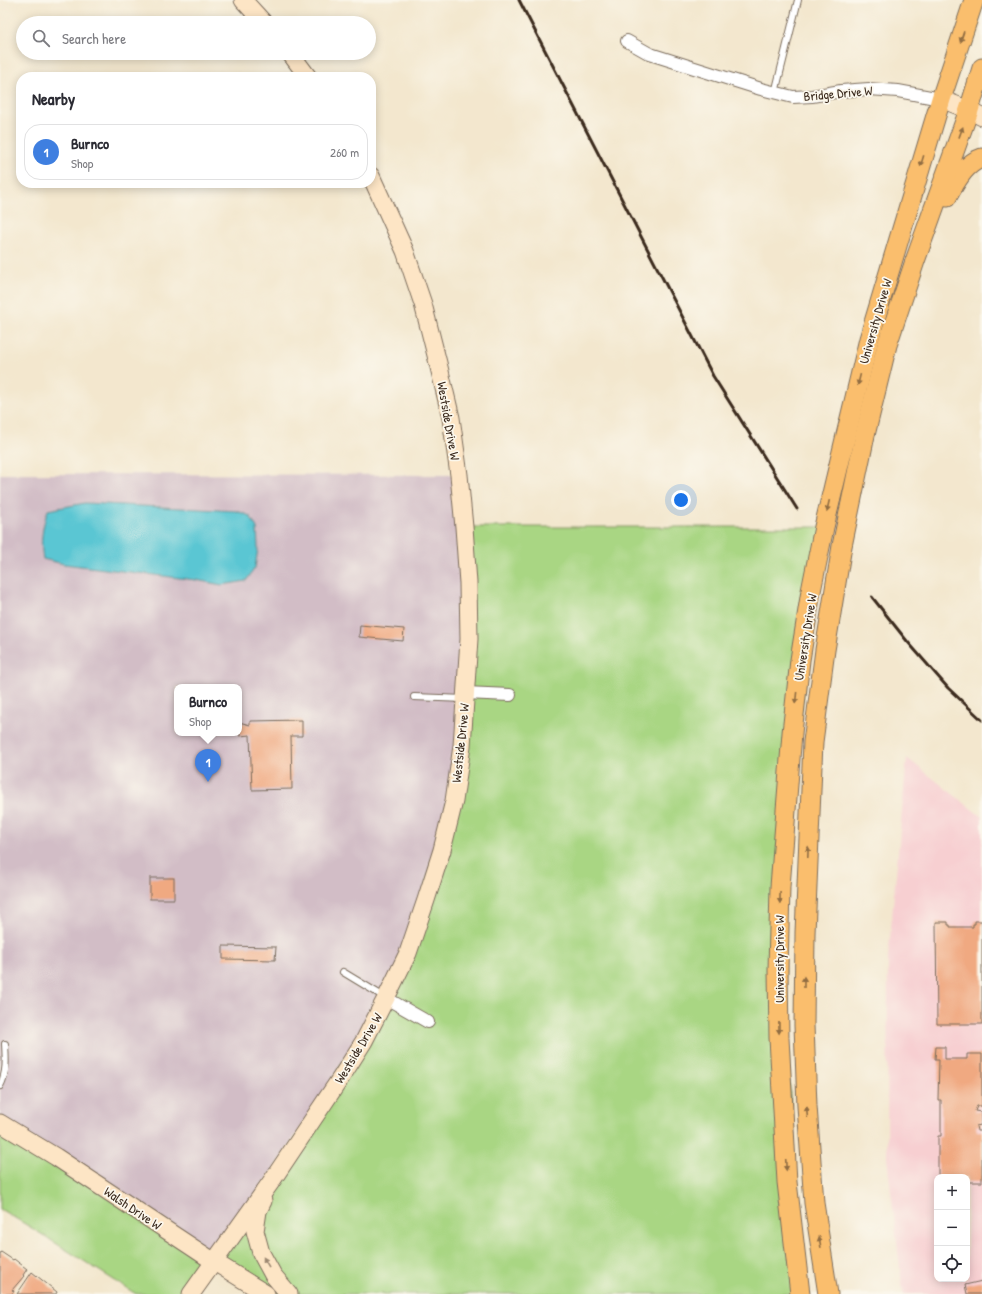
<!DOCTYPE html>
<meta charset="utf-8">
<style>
:root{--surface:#fff;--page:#f2f2f3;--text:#2b2b33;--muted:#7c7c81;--line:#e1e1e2;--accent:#2563eb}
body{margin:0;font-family:"Patrick Hand",sans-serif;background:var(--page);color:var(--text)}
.controls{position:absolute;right:12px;bottom:12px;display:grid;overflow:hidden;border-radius:8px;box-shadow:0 2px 10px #0003}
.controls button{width:36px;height:36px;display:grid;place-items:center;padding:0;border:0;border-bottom:1px solid var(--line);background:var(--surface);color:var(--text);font:20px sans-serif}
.you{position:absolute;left:681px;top:500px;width:14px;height:14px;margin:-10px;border:3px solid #fff;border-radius:50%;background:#1a73e8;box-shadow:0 0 0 6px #1a73e833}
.badge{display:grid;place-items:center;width:26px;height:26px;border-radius:50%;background:var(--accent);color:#fff;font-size:13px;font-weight:700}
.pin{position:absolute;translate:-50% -33px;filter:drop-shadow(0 1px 2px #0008)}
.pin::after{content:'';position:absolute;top:21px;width:14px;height:12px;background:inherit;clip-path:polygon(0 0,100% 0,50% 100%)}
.popup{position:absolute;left:174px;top:684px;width:68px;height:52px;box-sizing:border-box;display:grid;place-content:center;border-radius:8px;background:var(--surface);filter:drop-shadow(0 1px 3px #0005);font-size:13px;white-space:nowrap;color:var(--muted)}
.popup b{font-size:15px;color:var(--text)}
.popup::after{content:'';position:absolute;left:50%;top:100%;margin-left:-8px;border:8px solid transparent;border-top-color:var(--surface)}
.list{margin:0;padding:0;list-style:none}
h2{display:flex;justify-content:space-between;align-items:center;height:52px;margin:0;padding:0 16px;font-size:17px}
h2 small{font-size:13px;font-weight:400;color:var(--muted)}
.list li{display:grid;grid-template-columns:26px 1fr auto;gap:12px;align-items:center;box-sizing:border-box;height:56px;margin:0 8px 8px;padding:0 8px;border:1px solid var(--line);border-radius:16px}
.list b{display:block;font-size:15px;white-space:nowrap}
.list p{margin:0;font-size:13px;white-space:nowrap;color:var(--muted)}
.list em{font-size:13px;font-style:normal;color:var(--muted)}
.icon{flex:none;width:22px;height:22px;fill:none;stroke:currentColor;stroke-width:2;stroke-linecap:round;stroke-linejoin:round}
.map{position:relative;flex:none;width:982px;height:1294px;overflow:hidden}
.search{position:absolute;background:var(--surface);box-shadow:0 2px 10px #0003;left:16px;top:16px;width:360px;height:44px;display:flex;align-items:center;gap:10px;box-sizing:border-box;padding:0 14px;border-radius:22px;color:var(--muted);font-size:15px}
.panel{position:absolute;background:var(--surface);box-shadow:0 2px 10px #0003;left:16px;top:72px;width:360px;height:116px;border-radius:16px}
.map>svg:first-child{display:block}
.built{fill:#f7cfd1;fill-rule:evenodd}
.industrial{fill:#d2bdc6;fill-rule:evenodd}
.green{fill:#a9d683;stroke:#728050}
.water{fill:#5ac6d3;stroke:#4a7878}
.building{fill:#f0a981}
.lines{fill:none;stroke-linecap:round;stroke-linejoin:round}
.lane-casing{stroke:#7b6c5c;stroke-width:8}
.street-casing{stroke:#7b6c5c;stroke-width:14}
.secondary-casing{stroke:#7b6c5c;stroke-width:19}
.primary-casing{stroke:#7b6c5c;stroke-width:21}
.lane{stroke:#fff;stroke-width:6}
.street{stroke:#fff;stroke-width:12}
.secondary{stroke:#fde5c5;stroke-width:17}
.primary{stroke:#fabe6d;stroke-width:19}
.rail{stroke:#3b2a1e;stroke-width:3}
.oneway{fill:#916d42}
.oneway2{fill:#9c8872}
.labels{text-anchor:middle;stroke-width:3.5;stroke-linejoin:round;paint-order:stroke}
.street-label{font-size:13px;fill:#3b2a1e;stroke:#fbf7ec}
</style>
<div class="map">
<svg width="982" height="1294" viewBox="0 0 982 1294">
<rect width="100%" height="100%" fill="#fbf7ec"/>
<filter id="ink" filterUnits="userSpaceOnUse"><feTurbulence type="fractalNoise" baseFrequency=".025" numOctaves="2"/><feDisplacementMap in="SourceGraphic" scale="8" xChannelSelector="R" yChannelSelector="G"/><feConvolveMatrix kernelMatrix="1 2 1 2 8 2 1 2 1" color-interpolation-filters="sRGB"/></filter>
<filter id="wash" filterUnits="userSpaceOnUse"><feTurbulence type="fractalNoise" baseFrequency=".012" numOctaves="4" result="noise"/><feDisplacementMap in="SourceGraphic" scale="16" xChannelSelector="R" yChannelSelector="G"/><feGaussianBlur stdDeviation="0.9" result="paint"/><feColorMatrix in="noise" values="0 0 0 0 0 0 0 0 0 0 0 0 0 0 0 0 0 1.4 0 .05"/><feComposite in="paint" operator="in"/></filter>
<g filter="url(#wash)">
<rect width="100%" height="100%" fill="#f3e7ce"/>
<!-- built -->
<path class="built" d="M 907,758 L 982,817 L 982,1294 L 903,1294 L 887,1157 L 888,959 ZM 937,1177 L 967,1177 L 967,1279 L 937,1279 Z"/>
<!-- industrial -->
<path class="industrial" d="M 0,474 L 459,475 L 468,583 L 454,801 L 386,998 L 213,1261 L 0,1123 ZM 177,687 L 239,687 L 239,733 L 177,733 Z"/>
<!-- green -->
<polygon class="green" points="464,527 824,527 780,887 800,1294 266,1294 213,1262 191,1294 136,1294 35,1230 0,1209 0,1123 213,1261 271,1182 408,953 462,746"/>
<!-- water -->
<path class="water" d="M 85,503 L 237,511 L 250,516 L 257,528 L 258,548 L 255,568 L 246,581 L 222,585 L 196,580 L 64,564 L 43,559 C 40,542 42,527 48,510 Z"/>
<g id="blocks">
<!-- building -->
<g class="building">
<polygon points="360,625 404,629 403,641 359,637"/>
<polygon points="302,720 302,736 291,736 292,789 252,790 250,735 240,736 239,722 250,725 250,721"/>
<rect x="150" y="878" width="24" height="21"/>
<polygon points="975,921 982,921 982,1024 937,1024 936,922 948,922 948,925 950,925 950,927 973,927 973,924 975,924"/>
<polygon points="223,946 276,947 275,960 223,959"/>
<polygon points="936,1047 945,1047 945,1059 967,1059 967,1054 982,1054 982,1106 977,1106 975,1111 981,1112 981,1125 976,1126 977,1131 982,1131 982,1182 967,1182 967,1177 938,1177 938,1136 941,1136 941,1100 938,1100 939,1059 935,1059"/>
<polygon points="1,1252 13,1260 14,1259 27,1269 23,1275 24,1276 12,1290 14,1291 12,1294 0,1294 0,1254"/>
<polygon points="32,1272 57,1292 56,1294 17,1294"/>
<polygon points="982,1281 982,1294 967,1294 965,1285"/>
</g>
</g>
</g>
<g filter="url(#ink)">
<use href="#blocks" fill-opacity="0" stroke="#7b6c5c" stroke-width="1"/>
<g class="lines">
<defs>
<g id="lane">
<polyline points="775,93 798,0"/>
<polyline points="414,697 465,699"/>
<polyline points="343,972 386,998"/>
<path d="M 0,1086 C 7,1073 6,1059 5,1044"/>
</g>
<g id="street">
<polyline points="627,41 650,54 761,89 793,97 812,96 841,91 869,89 898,91 941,99"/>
<polyline points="465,693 510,695"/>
<polyline points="386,998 428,1022"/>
</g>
<g id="secondary">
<polyline points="243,0 264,23"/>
<polyline points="290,53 308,77"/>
<polyline points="941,99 969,110 982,117"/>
<polyline points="0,1123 56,1157 213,1261 266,1294"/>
<polyline points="263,1201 258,1211 255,1231 261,1253 273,1275 289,1294"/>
<polyline points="191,1294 271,1182 340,1079 364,1041 386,998 408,953 426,900 442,850 454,801 462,746 469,639 468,583 464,527 459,475 451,418 438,363 423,304 405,251 371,176"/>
</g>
<g id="primary">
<path d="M 947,197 C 956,182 964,164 982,158"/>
<polyline points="800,1294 787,1182 779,1038 778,970 780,887 792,733 800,660 811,591 824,527 869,339 941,99 974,0"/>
<polyline points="828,1294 814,1203 807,1106 804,1025 805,933 813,742 825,650 842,546 865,435 887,345 915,261 969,110 982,68"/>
</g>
</defs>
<!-- lane casing -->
<use href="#lane" class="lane-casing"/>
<!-- street casing -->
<use href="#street" class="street-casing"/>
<!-- secondary casing -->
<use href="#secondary" class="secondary-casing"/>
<!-- primary casing -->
<use href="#primary" class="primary-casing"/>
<!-- lane -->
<use href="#lane" class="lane"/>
<!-- street -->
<use href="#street" class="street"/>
<!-- secondary -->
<use href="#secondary" class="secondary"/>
<!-- primary -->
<use href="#primary" class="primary"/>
<!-- rail -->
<g class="rail">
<polyline points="519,0 713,376 797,509"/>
<polyline points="872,597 907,641 948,688 982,720"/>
</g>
</g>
<!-- one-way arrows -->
<defs><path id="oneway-solid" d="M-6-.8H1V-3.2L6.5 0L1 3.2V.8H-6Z"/></defs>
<g class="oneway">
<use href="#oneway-solid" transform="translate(962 37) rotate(109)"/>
<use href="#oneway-solid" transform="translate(961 132) rotate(-70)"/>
<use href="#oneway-solid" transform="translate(922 161) rotate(107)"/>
<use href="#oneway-solid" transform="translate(859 380) rotate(104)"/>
<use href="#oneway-solid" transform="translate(828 506) rotate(103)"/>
<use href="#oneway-solid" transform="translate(796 698) rotate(96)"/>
<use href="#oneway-solid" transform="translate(808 852) rotate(-88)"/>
<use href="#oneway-solid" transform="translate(780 898) rotate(91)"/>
<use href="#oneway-solid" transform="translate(804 982) rotate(-90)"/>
<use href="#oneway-solid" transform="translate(779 1028) rotate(89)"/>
<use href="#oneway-solid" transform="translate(807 1112) rotate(-94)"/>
<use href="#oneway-solid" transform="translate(786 1165) rotate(87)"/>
<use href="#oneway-solid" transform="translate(820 1242) rotate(-99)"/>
</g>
<use class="oneway2" href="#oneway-solid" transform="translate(266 1262) rotate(-120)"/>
</g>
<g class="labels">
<!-- street labels -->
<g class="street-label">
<text transform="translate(838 93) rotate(-5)" y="5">Bridge Drive W</text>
<text transform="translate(875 321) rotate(-74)" y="5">University Drive W</text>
<text transform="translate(449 421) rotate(80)" y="5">Westside Drive W</text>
<text transform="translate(805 637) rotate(-81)" y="5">University Drive W</text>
<text transform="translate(460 743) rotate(-84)" y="5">Westside Drive W</text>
<text transform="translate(779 959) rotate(-90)" y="5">University Drive W</text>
<text transform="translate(358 1048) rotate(-59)" y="5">Westside Drive W</text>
<text transform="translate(133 1208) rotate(34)" y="5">Walsh Drive W</text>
</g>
</g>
</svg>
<div class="controls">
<button>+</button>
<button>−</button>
<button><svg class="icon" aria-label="locate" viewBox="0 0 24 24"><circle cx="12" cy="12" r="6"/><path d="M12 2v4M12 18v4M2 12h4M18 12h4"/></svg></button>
</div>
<div class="you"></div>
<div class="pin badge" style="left:208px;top:782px;background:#3f7fe0">1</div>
<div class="popup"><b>Burnco</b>Shop</div>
<div class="search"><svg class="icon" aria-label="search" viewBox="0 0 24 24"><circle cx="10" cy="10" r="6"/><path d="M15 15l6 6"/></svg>Search here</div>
<section class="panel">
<h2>Nearby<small></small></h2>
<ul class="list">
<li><span class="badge" style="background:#3f7fe0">1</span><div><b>Burnco</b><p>Shop</p></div><em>260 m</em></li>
</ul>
</section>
</div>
